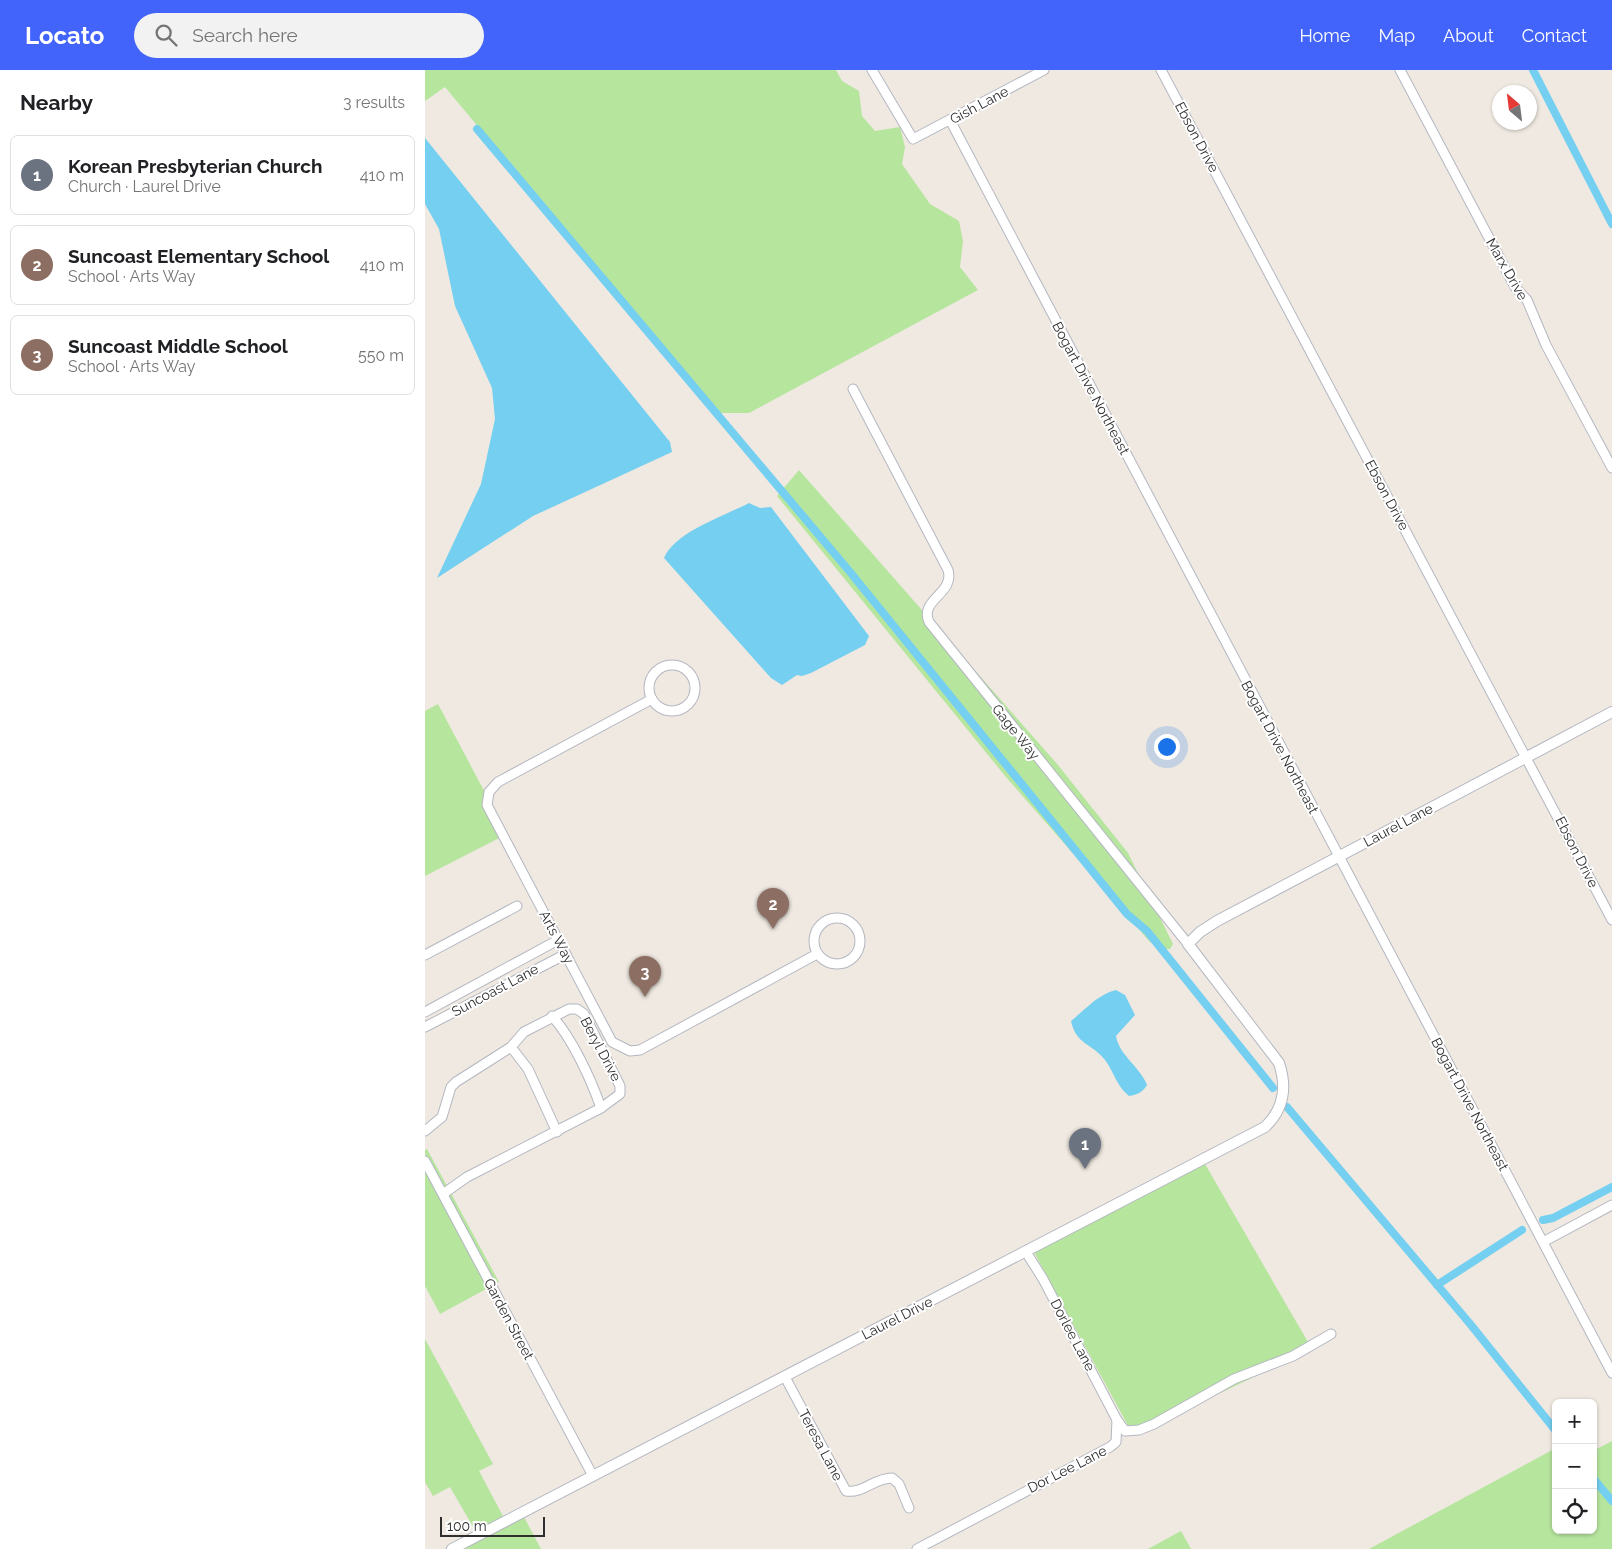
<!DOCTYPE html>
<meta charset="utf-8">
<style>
:root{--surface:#fff;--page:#f2f2f2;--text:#202124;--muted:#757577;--line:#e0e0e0;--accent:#4264fb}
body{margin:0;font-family:Raleway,sans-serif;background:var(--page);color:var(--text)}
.controls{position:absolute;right:15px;bottom:15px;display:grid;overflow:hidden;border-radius:8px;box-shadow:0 1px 4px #0004}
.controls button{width:45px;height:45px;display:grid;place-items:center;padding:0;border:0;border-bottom:1px solid var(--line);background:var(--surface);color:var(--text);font:25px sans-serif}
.compass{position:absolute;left:1067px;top:15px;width:45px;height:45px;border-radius:50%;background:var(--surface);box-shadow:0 1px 4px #0004;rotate:332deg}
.scale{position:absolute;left:15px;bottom:12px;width:105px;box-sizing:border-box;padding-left:5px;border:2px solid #2e2e2e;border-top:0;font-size:14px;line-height:18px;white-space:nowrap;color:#2e2e2e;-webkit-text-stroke:4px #fff;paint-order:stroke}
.you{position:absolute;left:741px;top:676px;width:18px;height:18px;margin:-12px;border:4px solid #fff;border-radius:50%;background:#1a73e8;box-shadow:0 0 0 8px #1a73e833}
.badge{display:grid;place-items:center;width:32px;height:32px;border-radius:50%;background:var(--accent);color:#fff;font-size:16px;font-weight:700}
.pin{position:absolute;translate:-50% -41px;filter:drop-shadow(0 1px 2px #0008)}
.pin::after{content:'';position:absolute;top:26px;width:18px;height:15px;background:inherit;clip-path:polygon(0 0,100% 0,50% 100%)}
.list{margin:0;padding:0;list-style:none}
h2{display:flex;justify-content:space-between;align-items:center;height:65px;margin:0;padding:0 20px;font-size:21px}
h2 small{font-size:16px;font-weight:400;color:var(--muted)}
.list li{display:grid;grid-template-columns:32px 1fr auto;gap:15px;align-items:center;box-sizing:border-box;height:80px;margin:0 10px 10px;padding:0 10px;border:1px solid var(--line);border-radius:8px}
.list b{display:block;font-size:19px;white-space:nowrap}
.list p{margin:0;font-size:16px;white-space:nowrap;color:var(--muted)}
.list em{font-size:16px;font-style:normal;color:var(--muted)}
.icon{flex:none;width:28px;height:28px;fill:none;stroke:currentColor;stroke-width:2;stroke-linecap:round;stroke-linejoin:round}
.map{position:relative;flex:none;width:1187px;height:1479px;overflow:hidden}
header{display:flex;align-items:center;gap:30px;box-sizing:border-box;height:70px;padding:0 25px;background:var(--accent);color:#fff}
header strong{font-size:24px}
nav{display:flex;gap:28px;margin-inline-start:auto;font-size:18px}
.search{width:350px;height:45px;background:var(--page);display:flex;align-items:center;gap:12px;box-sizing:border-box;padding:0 18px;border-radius:28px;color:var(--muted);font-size:19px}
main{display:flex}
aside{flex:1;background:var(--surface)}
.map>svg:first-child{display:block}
.green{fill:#b6e59e}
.water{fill:#75cff0}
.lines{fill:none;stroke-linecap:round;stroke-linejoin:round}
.canal{stroke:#75cff0;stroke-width:8}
.minor-casing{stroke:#b4b7c1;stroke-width:11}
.tertiary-casing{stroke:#b4b7c1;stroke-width:12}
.minor{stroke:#fff;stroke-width:9}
.tertiary{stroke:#fff;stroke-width:10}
.labels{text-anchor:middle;stroke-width:4;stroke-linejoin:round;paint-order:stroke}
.street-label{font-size:14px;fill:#2e2e2e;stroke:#fff}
</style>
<header>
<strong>Locato</strong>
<div class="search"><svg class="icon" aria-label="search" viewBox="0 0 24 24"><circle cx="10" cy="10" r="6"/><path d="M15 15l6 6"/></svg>Search here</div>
<nav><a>Home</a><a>Map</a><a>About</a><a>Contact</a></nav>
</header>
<main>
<aside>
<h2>Nearby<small>3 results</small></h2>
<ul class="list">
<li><span class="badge" style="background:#6b7280">1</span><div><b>Korean Presbyterian Church</b><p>Church · Laurel Drive</p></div><em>410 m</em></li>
<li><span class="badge" style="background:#8d6e63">2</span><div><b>Suncoast Elementary School</b><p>School · Arts Way</p></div><em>410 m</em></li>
<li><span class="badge" style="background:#8d6e63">3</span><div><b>Suncoast Middle School</b><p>School · Arts Way</p></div><em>550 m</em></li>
</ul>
</aside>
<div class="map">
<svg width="1187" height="1479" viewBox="0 0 1187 1479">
<rect width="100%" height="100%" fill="#efe9e1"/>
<!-- green -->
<g class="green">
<polygon points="0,0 411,0 417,11 434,21 437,46 450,61 475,57 480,77 477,94 505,134 534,151 538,171 535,197 553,220 324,343 292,343 20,17 0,31"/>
<polygon points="374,400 633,695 703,783 748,874 745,879 736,879 724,871 694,836 581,707 352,426"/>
<polygon points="13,634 82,764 0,806 0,641"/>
<polygon points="2,1079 74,1212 15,1244 0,1216 0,1080"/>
<polygon points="780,1094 887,1279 708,1365 609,1182"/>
<polygon points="0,1269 68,1394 54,1401 79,1448 51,1462 25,1417 8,1426 0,1412"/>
<polygon points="1187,1371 1187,1479 944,1479 1131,1378 1131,1460 1168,1460 1168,1381"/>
<polygon points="99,1447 116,1479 38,1479"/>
<polygon points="756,1461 766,1479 723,1479"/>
</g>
<!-- water -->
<g class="water">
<polygon points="0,68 245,372 247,382 108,446 12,508 56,414 70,349 67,318 30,236 14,159 0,134"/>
<path d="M 324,433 L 335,438 L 346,437 L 349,441 L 444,566 L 440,575 L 386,603 L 377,606 L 372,605 L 357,615 L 346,608 L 239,488 C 250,462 299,446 324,433 Z"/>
<path d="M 691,920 L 700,925 L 710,945 L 691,966 C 694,985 715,997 722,1015 C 718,1022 712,1025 704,1026 C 692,1017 689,1002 680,990 C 667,973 651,975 646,951 C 660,940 673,924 691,920 Z"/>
</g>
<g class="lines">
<!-- canal -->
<g class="canal">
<polyline points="1108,0 1187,154"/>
<polyline points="52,59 425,502 702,844 722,861 848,1018"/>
<polyline points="862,1037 1046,1255 1131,1361"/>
<polyline points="1118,1150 1128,1148 1187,1117"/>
<polyline points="1012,1215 1097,1160"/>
<polyline points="1168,1408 1187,1431"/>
</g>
<defs>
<g id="minor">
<polyline points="447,0 488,69 619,0"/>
<polyline points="736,0 1187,850"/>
<polyline points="975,0 1090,217 1102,230 1121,275 1187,398"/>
<polyline points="525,50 1187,1303"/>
<path d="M 428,319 L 523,500 C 530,524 494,529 504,552 L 763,874"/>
<circle cx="247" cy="618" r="23"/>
<polyline points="227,629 73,712 64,722 62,735 187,972 205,981 215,980 392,884"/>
<circle cx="412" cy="871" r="23"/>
<polyline points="0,885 92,836"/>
<polyline points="0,942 133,870"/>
<path d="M 127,946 C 147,968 166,1009 176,1038"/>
<polyline points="0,957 141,884"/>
<polyline points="86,977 103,999 132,1062"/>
<polyline points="0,1061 17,1047 26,1017 31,1012 86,977 99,962 144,939 152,939 159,944 195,1016 195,1024 176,1038 42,1107 18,1124"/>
<polyline points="0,1091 168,1406"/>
<polyline points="1118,1172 1187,1135"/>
<polyline points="601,1182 618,1209 692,1350 700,1361 714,1360 729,1354 809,1309 868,1286 906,1264"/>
<path d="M 360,1307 L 421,1421 C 438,1424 449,1408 467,1408 L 474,1414 L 484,1438"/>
<polyline points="492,1479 685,1377 691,1372 692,1350"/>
</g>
<path id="tertiary" d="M 27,1479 L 840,1057 C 859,1039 862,1017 854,993 L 763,874 L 775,862 L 792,851 L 1187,642"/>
</defs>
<!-- minor casing -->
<use href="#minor" class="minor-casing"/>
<!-- tertiary casing -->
<use href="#tertiary" class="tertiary-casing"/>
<!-- minor -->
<use href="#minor" class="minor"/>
<!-- tertiary -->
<use href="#tertiary" class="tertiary"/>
</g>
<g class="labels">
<!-- street labels -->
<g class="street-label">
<text transform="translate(554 35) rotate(-28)" y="5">Gish Lane</text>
<text transform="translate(772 67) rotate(62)" y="5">Ebson Drive</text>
<text transform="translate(1082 199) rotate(60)" y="5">Marx Drive</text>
<text transform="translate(666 318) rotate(62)" y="5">Bogart Drive Northeast</text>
<text transform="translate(962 425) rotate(62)" y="5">Ebson Drive</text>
<text transform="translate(591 662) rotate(51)" y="5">Gage Way</text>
<text transform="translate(855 677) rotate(62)" y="5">Bogart Drive Northeast</text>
<text transform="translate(973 755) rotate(-28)" y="5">Laurel Lane</text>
<text transform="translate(1152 782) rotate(63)" y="5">Ebson Drive</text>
<text transform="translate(132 867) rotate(62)" y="5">Arts Way</text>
<text transform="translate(70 920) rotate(-28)" y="5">Suncoast Lane</text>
<text transform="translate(176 979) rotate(62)" y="5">Beryl Drive</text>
<text transform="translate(1045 1034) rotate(62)" y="5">Bogart Drive Northeast</text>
<text transform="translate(472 1248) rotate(-27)" y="5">Laurel Drive</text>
<text transform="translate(84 1249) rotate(62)" y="5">Garden Street</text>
<text transform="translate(648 1265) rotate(62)" y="5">Dorlee Lane</text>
<text transform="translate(396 1375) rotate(62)" y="5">Teresa Lane</text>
<text transform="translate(642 1399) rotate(-27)" y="5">Dor Lee Lane</text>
</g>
</g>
</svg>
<div class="controls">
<button>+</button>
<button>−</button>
<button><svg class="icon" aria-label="locate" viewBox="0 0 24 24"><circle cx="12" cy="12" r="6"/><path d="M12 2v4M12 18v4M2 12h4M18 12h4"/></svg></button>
</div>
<svg class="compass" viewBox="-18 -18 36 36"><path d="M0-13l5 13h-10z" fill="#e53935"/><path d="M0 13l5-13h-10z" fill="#757577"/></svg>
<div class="scale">100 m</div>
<div class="you"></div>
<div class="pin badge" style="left:660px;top:1099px;background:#6b7280">1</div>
<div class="pin badge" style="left:348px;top:859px;background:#8d6e63">2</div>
<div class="pin badge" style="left:220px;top:927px;background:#8d6e63">3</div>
</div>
</main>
